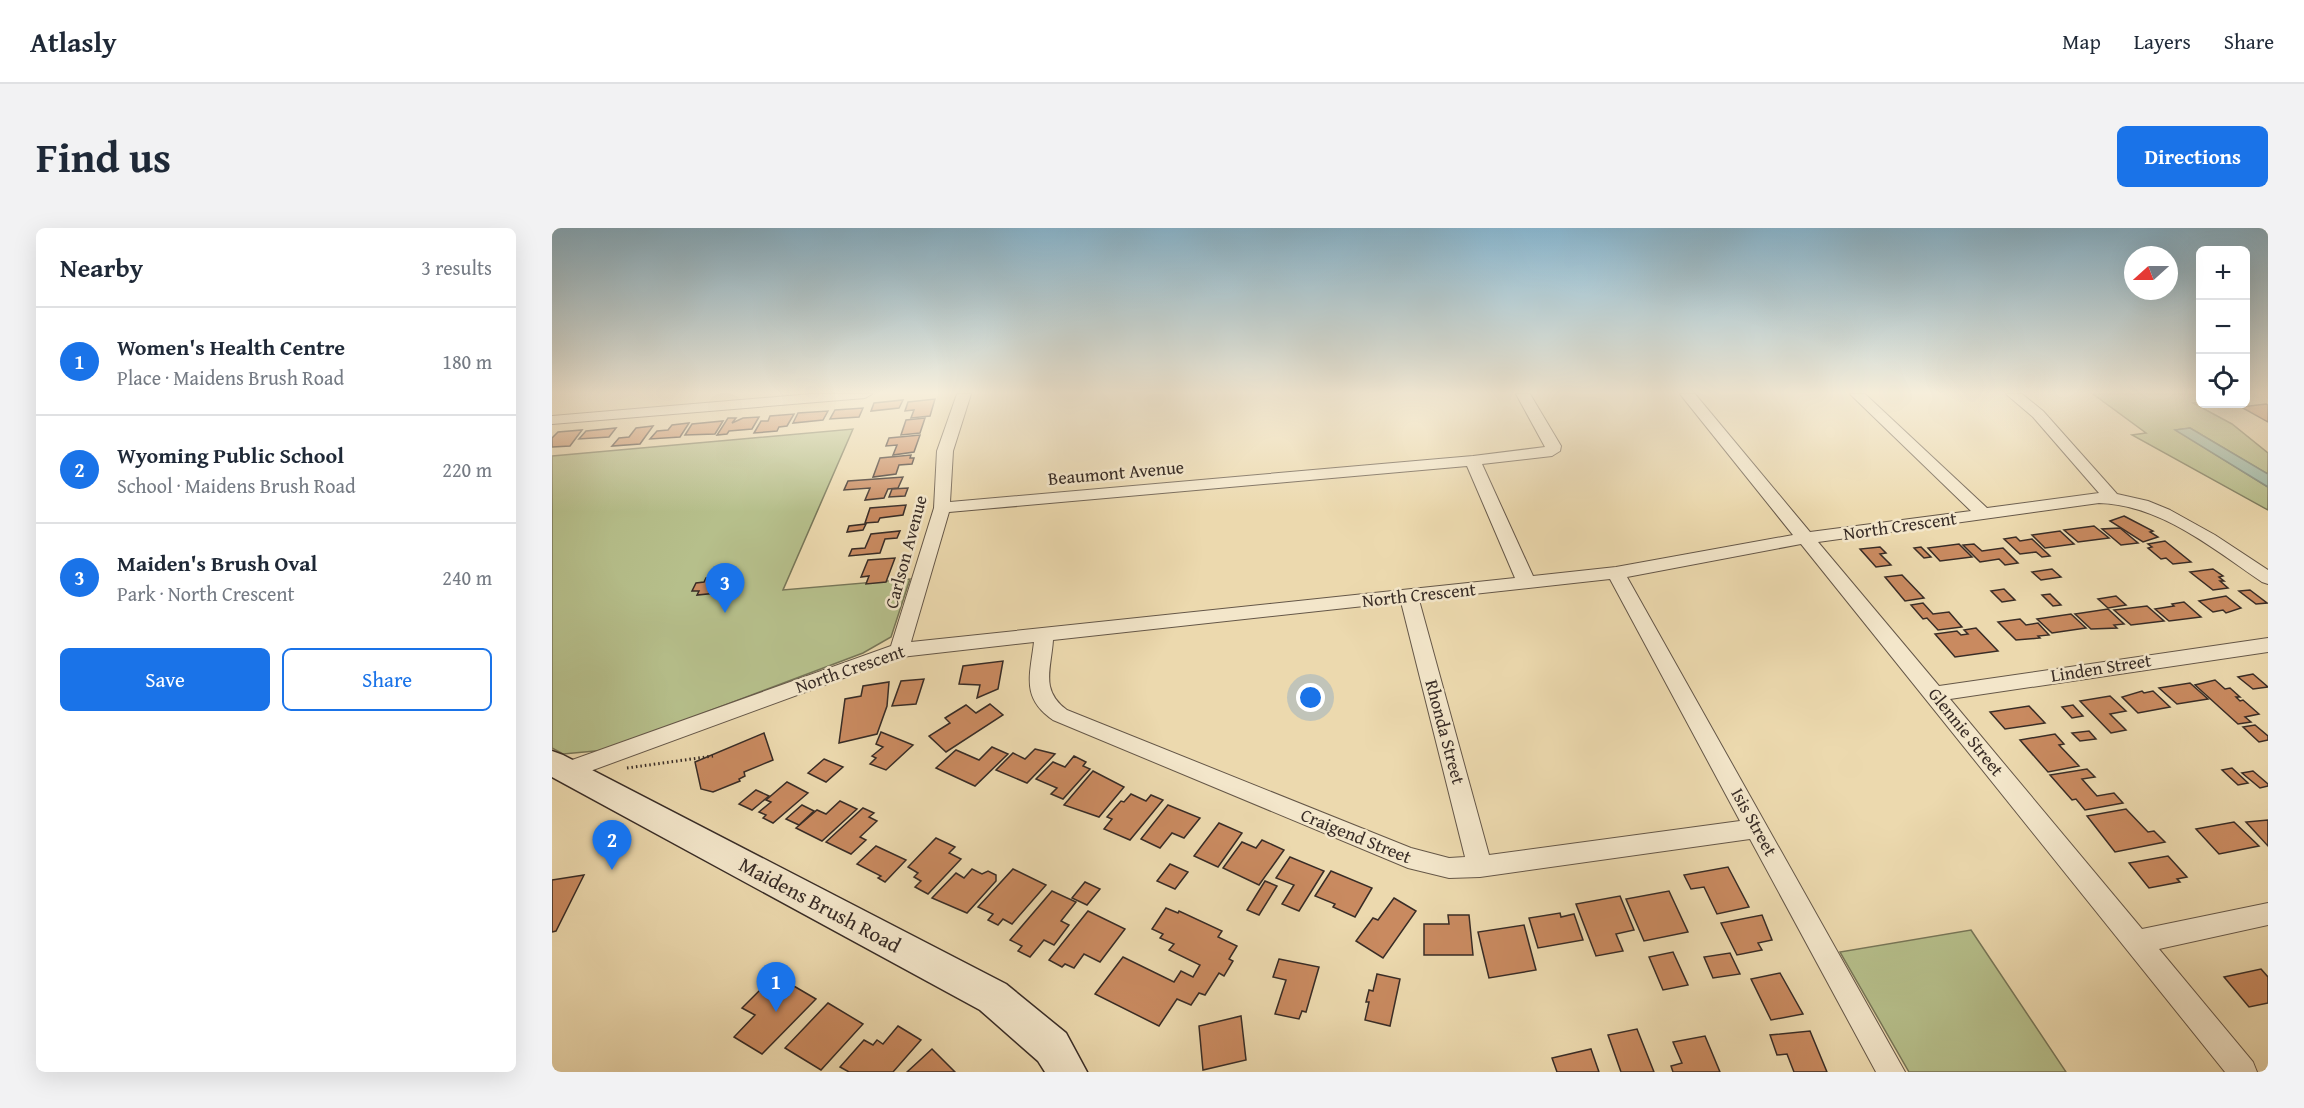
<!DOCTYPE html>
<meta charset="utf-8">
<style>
:root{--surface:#fff;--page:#f2f2f3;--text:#1f2937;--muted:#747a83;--line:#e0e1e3;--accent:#1a73e8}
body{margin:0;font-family:"Gentium Book Plus",serif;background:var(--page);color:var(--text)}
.controls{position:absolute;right:18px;top:18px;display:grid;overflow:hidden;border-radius:9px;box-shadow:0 6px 24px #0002}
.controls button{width:54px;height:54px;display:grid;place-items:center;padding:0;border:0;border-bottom:2px solid var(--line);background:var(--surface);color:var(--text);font:30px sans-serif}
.compass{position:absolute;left:1572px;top:18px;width:54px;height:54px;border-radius:50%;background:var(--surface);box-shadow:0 6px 24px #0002;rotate:249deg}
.you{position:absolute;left:759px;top:470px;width:21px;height:21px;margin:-15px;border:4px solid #fff;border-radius:50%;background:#1a73e8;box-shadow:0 0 0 9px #1a73e833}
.badge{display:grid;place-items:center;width:39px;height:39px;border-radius:50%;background:var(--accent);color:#fff;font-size:20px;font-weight:700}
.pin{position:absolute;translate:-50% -50px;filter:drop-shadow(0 2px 3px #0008)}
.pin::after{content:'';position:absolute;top:32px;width:21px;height:18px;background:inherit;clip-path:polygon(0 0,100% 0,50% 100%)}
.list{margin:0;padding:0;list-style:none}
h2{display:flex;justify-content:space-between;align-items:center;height:78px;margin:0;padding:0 24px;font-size:26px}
h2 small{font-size:20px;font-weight:400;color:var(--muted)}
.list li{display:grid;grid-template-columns:39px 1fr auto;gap:18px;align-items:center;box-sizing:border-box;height:108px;padding:0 24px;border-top:2px solid var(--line)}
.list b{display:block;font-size:22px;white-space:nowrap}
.list p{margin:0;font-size:20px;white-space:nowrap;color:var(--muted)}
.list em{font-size:20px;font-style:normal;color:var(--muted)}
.actions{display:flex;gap:12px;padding:18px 24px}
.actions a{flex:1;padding:14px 0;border:2px solid var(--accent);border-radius:9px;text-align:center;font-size:21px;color:var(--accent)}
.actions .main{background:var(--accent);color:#fff}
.icon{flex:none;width:33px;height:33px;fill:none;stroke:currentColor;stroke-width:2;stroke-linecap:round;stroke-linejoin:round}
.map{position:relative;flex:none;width:1716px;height:844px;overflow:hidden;border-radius:9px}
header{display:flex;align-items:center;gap:36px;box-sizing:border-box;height:84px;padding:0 30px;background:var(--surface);border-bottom:2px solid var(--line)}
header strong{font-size:28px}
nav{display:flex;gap:33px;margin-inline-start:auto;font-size:21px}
.intro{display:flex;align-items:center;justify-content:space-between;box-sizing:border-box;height:144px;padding:0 36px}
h1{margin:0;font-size:42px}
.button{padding:15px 27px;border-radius:9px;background:var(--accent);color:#fff;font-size:21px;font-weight:700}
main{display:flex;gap:36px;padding:0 36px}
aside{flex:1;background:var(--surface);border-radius:9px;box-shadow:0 6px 24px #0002}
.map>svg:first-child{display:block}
.green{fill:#b6bf8b;stroke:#777658;stroke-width:1.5}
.water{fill:#99baaa;stroke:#728175;stroke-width:1.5}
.building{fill:#c98a60;stroke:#382c26;stroke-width:1.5}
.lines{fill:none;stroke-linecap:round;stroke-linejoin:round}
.street-casing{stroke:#655748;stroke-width:2}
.secondary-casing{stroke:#382c26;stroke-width:3}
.path{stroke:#382c26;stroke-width:3;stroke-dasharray:1.5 3;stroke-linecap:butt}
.street{fill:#f3e6ca;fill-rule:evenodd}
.secondary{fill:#f3e6ca;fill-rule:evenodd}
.labels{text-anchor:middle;stroke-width:5;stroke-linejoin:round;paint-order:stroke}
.street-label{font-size:18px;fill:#382c26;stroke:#f3e6ca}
.near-street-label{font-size:21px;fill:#382c26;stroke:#f3e6ca}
</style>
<header>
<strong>Atlasly</strong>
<nav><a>Map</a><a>Layers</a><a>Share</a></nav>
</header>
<div class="intro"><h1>Find us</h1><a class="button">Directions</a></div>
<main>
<aside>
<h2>Nearby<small>3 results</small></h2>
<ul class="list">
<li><span class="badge">1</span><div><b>Women's Health Centre</b><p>Place · Maidens Brush Road</p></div><em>180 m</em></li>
<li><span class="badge">2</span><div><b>Wyoming Public School</b><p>School · Maidens Brush Road</p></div><em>220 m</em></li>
<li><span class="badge">3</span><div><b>Maiden's Brush Oval</b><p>Park · North Crescent</p></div><em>240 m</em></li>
</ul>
<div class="actions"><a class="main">Save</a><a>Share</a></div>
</aside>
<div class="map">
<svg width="1716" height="844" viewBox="0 0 1716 844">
<rect width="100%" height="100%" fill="#ecd9ae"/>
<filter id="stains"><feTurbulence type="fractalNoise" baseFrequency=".00333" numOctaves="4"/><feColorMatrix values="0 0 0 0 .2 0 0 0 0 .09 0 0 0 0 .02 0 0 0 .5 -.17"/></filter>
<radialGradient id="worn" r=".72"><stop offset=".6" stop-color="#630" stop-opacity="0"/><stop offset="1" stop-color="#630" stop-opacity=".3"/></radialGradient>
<!-- green -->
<g class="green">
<polygon points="1541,166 1648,166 1648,174 1641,175 1680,196 1716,225 1716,246 1638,200 1624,202 1716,259 1716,282 1580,207 1594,205"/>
<polygon points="301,201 231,362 358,351 339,409 311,425 54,522 11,526 0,520 0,228"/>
<polygon points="1419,702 1514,844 1357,844 1288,724"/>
</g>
<!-- water -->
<polygon class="water" points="1638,200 1716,246 1716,259 1623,202"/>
<!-- building -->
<g class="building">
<polygon points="383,171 378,188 359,190 362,182 353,183 356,174"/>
<polygon points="351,172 347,180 319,183 322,175"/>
<polygon points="1714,176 1716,177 1716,194 1689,179"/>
<polygon points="311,180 307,189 278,191 283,182"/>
<polygon points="276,183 271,192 241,195 246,185"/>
<polygon points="242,186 235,198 227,199 225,203 202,205 209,193 216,193 218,188"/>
<polygon points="207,189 200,201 177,203 175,206 165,207 176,190 184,190 180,195 191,190"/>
<polygon points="373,190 368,205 349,207 354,192"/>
<polygon points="171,193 163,206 133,207 140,196"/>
<polygon points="137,195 128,209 98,211 105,203 116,202 120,197"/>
<polygon points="101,198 88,216 60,218 67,210 77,209 84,200"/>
<polygon points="64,200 57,209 27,211 34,203"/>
<polygon points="30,202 18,218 0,219 0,210 6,204"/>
<polygon points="368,207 362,224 341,227 345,217 334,218 337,210"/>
<polygon points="359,227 358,230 362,230 360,236 347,237 344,246 321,249 328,230"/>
<polygon points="351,249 346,260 336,261 332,270 313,272 318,260 292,262 296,253"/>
<polygon points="356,260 353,268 337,269 340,261"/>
<polygon points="354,277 351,287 328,290 326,294 313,295 318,280"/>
<polygon points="1572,288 1601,303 1598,304 1606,309 1591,314 1558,293"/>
<polygon points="314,296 311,302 295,304 297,298"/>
<polygon points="1542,298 1557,310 1526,314 1512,302"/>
<polygon points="1568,300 1586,315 1569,317 1550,301"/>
<polygon points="348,303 345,310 333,311 328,325 297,328 300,321 313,320 319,306"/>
<polygon points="1508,303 1522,316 1493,320 1480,307"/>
<polygon points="1464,309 1468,313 1480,311 1498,328 1490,329 1484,324 1468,326 1452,311"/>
<polygon points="1613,313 1639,334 1621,336 1614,330 1609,331 1596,320 1600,319 1596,316"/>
<polygon points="1407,316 1420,329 1388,333 1376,320"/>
<polygon points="1422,316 1430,323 1451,320 1466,335 1453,337 1447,331 1428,334 1411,317"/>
<polygon points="1328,319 1334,325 1328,326 1339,337 1324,339 1308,321"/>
<polygon points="1369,319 1379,329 1372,330 1362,320"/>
<polygon points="343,330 334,354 314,356 317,348 309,349 316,332"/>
<polygon points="1500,341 1509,349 1489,352 1480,344"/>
<polygon points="1661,341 1671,348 1667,349 1672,353 1668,353 1676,360 1661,362 1638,344"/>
<polygon points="184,346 182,350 189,350 184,359 178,359 175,364 145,367 147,363 140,363 144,355 152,354 154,350"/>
<polygon points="1350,347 1372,370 1353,373 1333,349"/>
<polygon points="1452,361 1463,372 1450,374 1439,363"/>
<polygon points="1698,362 1715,375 1704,376 1687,363"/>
<polygon points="1498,366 1509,377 1501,378 1490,367"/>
<polygon points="1564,368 1574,377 1556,380 1546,371"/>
<polygon points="1674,368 1689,380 1674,385 1671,382 1661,384 1647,373"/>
<polygon points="1632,374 1649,389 1617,393 1603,381 1622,378 1620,376"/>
<polygon points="1371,375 1381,386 1397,384 1410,399 1386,402 1375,390 1371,391 1359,377"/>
<polygon points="1595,378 1612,393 1579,397 1562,382"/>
<polygon points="1556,381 1572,396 1562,397 1565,400 1539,401 1523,386"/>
<polygon points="1519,386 1534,400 1500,405 1485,391"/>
<polygon points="1468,391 1474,397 1486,395 1497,407 1486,408 1488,410 1464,412 1446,394"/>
<polygon points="1424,400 1446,423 1403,429 1383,406 1405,403 1409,407 1416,406 1412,402"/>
<polygon points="451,433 446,461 425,470 428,457 407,456 411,438"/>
<polygon points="1701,446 1716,459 1701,461 1686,449"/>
<polygon points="372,451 364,476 340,478 349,453"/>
<polygon points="1663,452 1673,461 1678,460 1688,469 1684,469 1688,473 1691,472 1707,486 1693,489 1699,494 1686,496 1643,457"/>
<polygon points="337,454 335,478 325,506 287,515 293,471 309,468 311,458"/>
<polygon points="1638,455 1656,471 1625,476 1607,460"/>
<polygon points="1590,463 1592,465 1601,463 1618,479 1586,485 1570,469"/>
<polygon points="1558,468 1574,483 1558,486 1574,502 1559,505 1528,473"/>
<polygon points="438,476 451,487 394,524 377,508 398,495 393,490 414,477 424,485"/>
<polygon points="1521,477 1531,488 1520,490 1510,479"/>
<polygon points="1477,478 1493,495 1453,501 1438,484"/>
<polygon points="1703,497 1716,508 1716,512 1707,514 1691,499"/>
<polygon points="1537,503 1544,511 1528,513 1520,505"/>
<polygon points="329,504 361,517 334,542 318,536 324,530 320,528 331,519 324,516"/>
<polygon points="212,505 221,532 192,544 193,548 187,551 188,553 161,564 149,561 143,534"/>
<polygon points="1503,506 1512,516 1507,517 1527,538 1496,544 1468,512"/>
<polygon points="440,519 456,526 423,558 384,540 404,522 427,532"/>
<polygon points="483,521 503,526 475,555 444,542 461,525 473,531"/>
<polygon points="522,528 534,534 531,538 538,541 511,571 499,566 505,560 484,551 501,534 513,539"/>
<polygon points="272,531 291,539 274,554 256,545"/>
<polygon points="1680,540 1696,555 1686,557 1670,542"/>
<polygon points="1535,541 1543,549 1530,551 1545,568 1562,565 1571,575 1533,582 1524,571 1520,572 1498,547"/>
<polygon points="541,543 572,559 547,589 512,577"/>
<polygon points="1701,543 1716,556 1716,558 1708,560 1690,545"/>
<polygon points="235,554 256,565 221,595 211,590 214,587 207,584 219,574 214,572"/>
<polygon points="204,562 217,568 200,582 187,576"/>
<polygon points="579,566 594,573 599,567 611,572 578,612 552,601 560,591 555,589 569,573 572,574"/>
<polygon points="288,573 305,581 270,613 244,600 265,582 274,586"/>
<polygon points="250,577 262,583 247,597 234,591"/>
<polygon points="616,577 648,590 632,610 620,605 608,620 589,611"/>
<polygon points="311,580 322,585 317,589 325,593 308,609 314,612 299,626 274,614"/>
<polygon points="1574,581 1596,604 1602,603 1613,614 1563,624 1535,588"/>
<polygon points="1716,592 1716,618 1694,594"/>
<polygon points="1682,594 1707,618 1667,626 1644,601"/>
<polygon points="667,595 690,605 666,639 642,628"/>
<polygon points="384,610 403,619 397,625 409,631 376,666 363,659 369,653 362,649 366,645 356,639"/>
<polygon points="710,612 732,622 707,657 671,640 690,614 704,620"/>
<polygon points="324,618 354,632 333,654 326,650 329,648 305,636"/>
<polygon points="1616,628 1635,649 1625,651 1628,654 1597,660 1577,635"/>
<polygon points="738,629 772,643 747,683 730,676 742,657 724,650"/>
<polygon points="618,636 636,644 623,661 605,653"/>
<polygon points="1176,639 1197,679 1165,686 1152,659 1139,661 1132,647"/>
<polygon points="420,641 430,646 436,643 444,647 444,653 415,685 380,670 404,645 412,650"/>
<polygon points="461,641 494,657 460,696 451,691 446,697 436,692 441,686 426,679"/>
<polygon points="779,643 820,660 803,689 781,679 783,676 763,668"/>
<polygon points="32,647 4,703 0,704 0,652"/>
<polygon points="713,653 725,658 707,687 695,682"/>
<polygon points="533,654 548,661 535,677 520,670"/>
<polygon points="500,663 524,674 509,693 517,697 502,717 492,712 478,729 466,723 470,718 458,712"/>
<polygon points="1117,663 1136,704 1092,713 1074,671"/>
<polygon points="1068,668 1082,702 1064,706 1071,723 1044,728 1024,676"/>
<polygon points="842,670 864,683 831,730 804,713 821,690 826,692"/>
<polygon points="614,680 626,685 627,683 670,703 666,709 685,718 677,731 681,733 672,748 667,745 653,767 647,765 639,777 625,771 607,798 543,766 571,729 622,754 629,743 641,749 648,737 617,722 622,716 608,710 611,706 600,701"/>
<polygon points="536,683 573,701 548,734 532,726 522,740 513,736 510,739 497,732"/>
<polygon points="1008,685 1009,689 1022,686 1031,712 986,720 977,690"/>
<polygon points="896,687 917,687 921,727 872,727 872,696 897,696"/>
<polygon points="1210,687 1220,712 1206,715 1210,722 1185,727 1169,695"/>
<polygon points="972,697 984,742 937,750 926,704"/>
<polygon points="1121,724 1136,757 1111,762 1097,729"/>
<polygon points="1178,725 1188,746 1161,750 1152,729"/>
<polygon points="727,731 767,739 754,784 750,783 747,791 723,786 734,752 721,749"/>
<polygon points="1709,741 1716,749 1716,775 1697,779 1672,749"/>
<polygon points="1228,745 1251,786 1219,792 1199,751"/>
<polygon points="825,746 848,751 838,798 813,792 817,774 814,774 817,762 821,763"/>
<polygon points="223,747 264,771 210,826 182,809 203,787 190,780"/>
<polygon points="276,775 311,796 269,842 233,820"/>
<polygon points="689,788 694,832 651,842 647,798"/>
<polygon points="346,798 369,812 341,844 297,844 288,839 312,812 321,817 325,812 331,816"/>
<polygon points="1085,801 1102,844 1069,844 1056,807"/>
<polygon points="1258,803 1275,844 1242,844 1235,826 1225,827 1218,807"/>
<polygon points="1153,808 1168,844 1121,844 1119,838 1130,835 1121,814"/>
<polygon points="380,821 403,844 355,844"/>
<polygon points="1039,821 1047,844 1005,844 1000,830"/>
</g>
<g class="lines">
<defs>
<g id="street">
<polygon points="259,166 320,166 313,170 0,196 0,188"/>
<path d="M 405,166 L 419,166 L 401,223 L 398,274 L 921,228 L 993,219 L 964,166 L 978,166 L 1009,218 L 1008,223 L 1000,228 L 930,236 L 981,348 L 1064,339 L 1241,307 L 1128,166 L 1143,166 L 1258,304 L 1419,283 L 1298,166 L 1313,166 L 1435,280 L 1547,265 L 1481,189 L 1454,166 L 1470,166 L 1491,183 L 1565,266 L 1596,273 L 1618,282 L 1663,307 L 1716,342 L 1716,356 L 1710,354 C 1660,320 1609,277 1547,275 L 1266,314 L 1387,458 L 1716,410 L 1716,424 L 1398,471 L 1590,701 L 1716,675 L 1716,697 L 1607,721 L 1701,834 L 1705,844 L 1673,844 L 1249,316 L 1075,349 L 1353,844 L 1324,844 L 1198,611 L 928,649 L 897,650 L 856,640 L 501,492 C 469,470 478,448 482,414 L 349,429 L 22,549 L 14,552 L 6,549 L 3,543 L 6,537 L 339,418 L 382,280 L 385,223 ZM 915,238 L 963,350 L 359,414 L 397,284 ZM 1058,351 L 1188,593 L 937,627 L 867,372 ZM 849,374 L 913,629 L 897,630 L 859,620 L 515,482 C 488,462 499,442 501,412 Z"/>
</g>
<polygon id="secondary" points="0,523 11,527 454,756 514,805 535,844 493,844 486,833 428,782 0,549"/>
</defs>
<!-- street casing -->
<use href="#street" class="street-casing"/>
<!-- secondary casing -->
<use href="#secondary" class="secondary-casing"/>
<!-- path -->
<polyline class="path" points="75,540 161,528"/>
<!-- street -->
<use href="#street" class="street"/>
<!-- secondary -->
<use href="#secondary" class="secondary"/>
</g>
<!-- sky -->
<linearGradient id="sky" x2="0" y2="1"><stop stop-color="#88b6cf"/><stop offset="0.58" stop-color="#f6eedb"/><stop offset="1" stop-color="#f6eedb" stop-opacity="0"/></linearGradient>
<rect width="1716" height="284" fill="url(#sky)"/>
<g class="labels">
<!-- street labels -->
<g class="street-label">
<text transform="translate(564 245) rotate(-5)" y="6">Beaumont Avenue</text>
<text transform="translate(1348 298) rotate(-8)" y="6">North Crescent</text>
<text transform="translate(354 324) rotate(-75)" y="6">Carlson Avenue</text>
<text transform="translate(867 367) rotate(-6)" y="6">North Crescent</text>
<text transform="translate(1549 440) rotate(-9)" y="6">Linden Street</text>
<text transform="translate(298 441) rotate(-19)" y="6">North Crescent</text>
<text transform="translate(893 504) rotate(75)" y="6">Rhonda Street</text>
<text transform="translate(1414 504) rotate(51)" y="6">Glennie Street</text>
<text transform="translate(1202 594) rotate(61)" y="6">Isis Street</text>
<text transform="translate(804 608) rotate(22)" y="6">Craigend Street</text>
</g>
<!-- near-street labels -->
<g class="near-street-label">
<text transform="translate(268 677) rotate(28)" y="7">Maidens Brush Road</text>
</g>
</g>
<rect width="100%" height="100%" filter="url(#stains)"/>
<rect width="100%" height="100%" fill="url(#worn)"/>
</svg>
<div class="controls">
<button>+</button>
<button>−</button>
<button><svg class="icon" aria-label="locate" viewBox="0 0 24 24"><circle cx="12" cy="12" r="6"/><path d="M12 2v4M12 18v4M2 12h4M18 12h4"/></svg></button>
</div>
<svg class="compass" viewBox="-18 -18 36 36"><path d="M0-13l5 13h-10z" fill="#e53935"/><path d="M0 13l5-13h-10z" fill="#747a83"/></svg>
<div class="you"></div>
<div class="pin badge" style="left:224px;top:784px">1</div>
<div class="pin badge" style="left:60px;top:642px">2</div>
<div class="pin badge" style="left:173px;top:385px">3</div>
</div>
</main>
